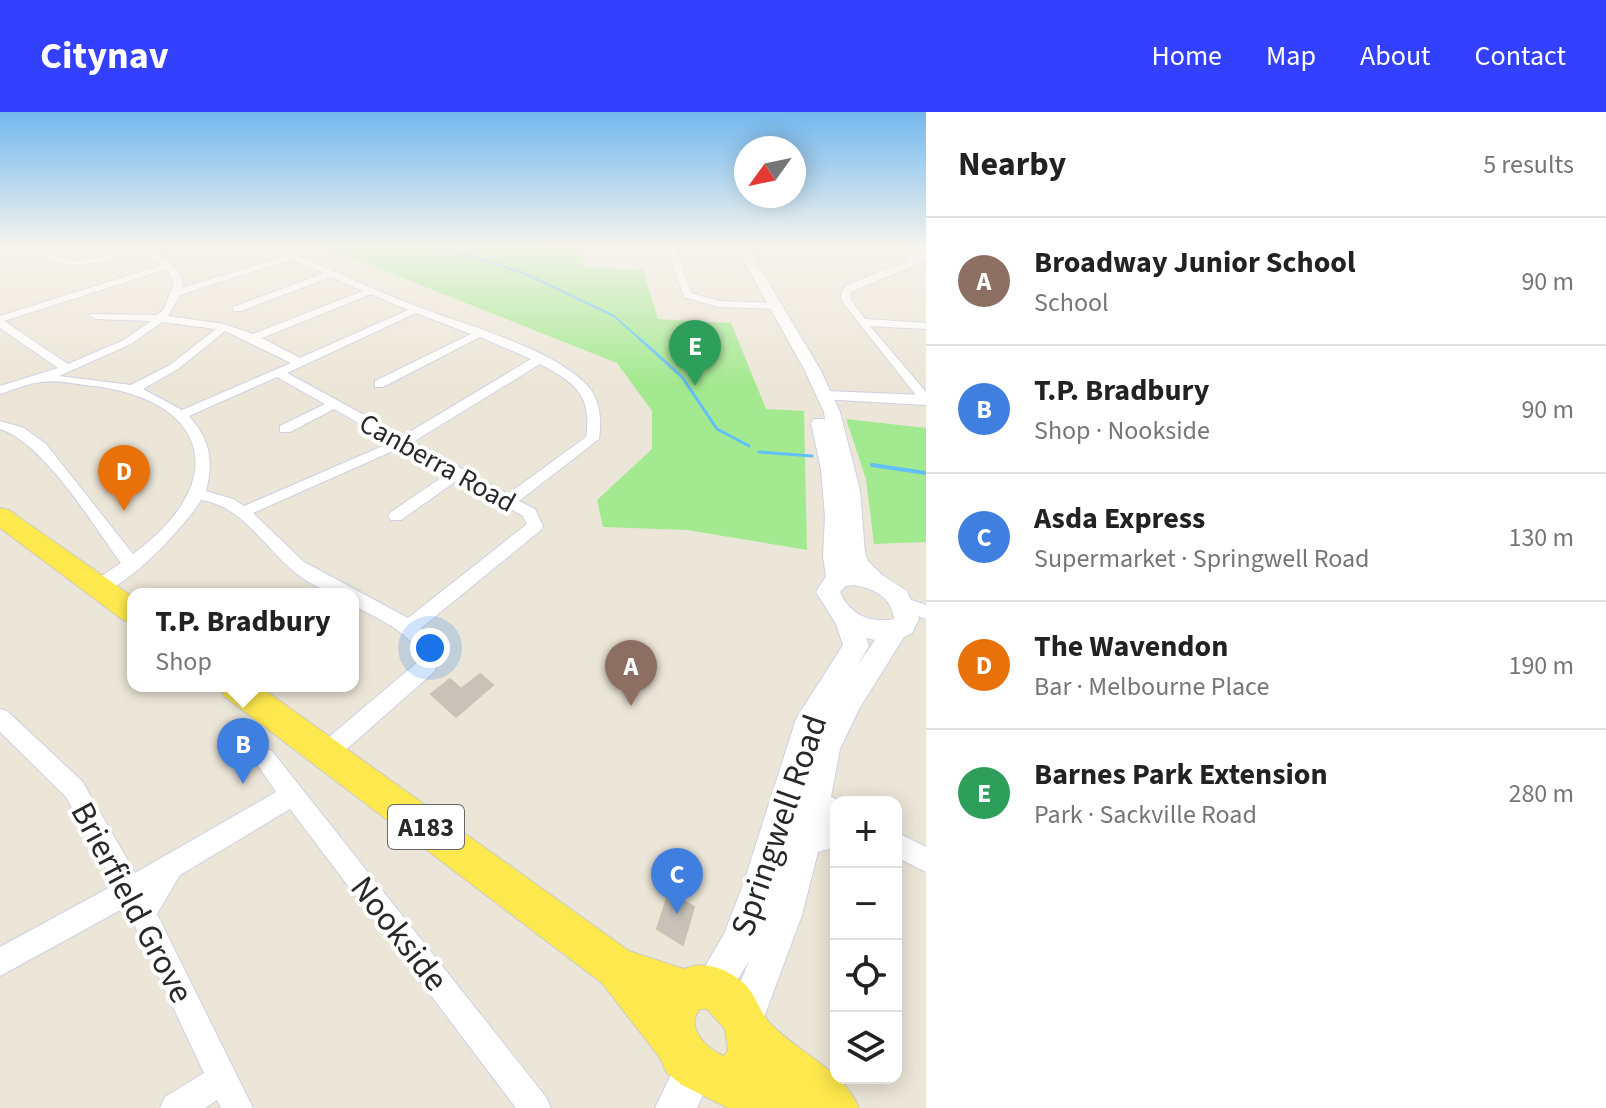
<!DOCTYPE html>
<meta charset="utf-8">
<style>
:root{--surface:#fff;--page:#f6f6f6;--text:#222;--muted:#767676;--line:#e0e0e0;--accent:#3341ff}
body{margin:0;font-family:"Source Sans 3",sans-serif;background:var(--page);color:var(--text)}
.controls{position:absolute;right:24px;bottom:24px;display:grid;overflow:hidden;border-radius:16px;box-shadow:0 4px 20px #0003}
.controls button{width:72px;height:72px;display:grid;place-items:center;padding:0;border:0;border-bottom:2px solid var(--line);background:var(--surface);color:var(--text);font:40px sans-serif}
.compass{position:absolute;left:734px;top:24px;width:72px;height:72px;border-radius:50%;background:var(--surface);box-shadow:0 4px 20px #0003;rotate:237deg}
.you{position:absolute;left:430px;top:536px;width:28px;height:28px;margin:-20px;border:6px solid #fff;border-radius:50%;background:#1a73e8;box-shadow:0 0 0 12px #1a73e833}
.badge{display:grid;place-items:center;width:52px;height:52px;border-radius:50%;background:var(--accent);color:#fff;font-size:26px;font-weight:700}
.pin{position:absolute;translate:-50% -66px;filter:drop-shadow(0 2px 4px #0008)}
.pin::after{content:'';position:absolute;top:42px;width:28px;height:24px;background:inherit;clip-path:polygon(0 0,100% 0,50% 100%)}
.popup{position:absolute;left:127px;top:476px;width:232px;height:104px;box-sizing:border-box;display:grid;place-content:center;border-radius:16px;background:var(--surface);filter:drop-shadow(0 2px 6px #0005);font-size:26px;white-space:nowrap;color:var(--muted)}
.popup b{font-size:30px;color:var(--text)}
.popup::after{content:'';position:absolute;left:50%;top:100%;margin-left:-16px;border:16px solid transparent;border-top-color:var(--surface)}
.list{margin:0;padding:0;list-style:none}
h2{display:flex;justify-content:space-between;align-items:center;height:104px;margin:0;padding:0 32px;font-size:34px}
h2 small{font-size:26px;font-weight:400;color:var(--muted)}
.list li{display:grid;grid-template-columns:52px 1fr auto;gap:24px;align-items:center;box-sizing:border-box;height:128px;padding:0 32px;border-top:2px solid var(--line)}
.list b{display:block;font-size:30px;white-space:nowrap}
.list p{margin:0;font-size:26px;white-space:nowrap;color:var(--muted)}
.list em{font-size:26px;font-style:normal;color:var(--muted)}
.icon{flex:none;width:44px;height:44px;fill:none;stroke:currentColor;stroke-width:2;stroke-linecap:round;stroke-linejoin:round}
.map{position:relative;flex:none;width:926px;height:996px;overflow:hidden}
header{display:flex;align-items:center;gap:48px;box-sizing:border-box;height:112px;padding:0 40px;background:var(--accent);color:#fff}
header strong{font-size:38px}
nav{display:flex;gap:44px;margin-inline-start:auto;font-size:28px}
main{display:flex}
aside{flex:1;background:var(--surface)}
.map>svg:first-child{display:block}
.green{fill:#a3e98f}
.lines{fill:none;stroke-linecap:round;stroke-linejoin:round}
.stream-far2{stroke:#61bff9;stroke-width:2}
.stream-far1{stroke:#61bff9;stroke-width:3}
.stream{stroke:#61bff9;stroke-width:4}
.building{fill:#c7c3b8;stroke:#c8c3b2;stroke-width:2}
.minor-casing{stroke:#cecfe3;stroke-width:2}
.tertiary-casing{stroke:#cecfe3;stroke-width:2}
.secondary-casing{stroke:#cecfe3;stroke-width:2}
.primary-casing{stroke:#cbcbcb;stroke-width:2}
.minor{fill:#fff;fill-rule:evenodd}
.tertiary{fill:#fff;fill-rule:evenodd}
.secondary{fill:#fff;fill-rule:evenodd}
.primary{fill:#fde84d;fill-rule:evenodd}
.labels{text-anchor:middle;stroke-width:8;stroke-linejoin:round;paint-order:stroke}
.shield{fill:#fff;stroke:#686868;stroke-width:2}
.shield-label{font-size:26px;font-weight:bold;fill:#282828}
.street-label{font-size:28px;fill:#282828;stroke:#fff}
.near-street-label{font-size:34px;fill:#282828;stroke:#fff}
</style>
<header>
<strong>Citynav</strong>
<nav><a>Home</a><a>Map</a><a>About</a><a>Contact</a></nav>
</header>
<main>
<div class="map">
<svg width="926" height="996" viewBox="0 0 926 996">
<rect width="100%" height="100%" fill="#ece6d8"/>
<!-- green -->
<g class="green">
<polygon points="320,133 582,136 584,155 643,158 658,207 731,211 766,297 804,299 807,438 687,418 603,415 597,388 652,337 652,299 617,251"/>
<polygon points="846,307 926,316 926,430 874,432 866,367"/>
</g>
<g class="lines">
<!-- stream-far2 -->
<polyline class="stream-far2" points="437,133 526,162 614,204 642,229"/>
<!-- stream-far1 -->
<g class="stream-far1">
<polyline points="640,227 682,265 717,317 749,334"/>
<polyline points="759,340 812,344"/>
</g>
<!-- stream -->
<polyline class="stream" points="872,353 926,361"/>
</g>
<!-- building -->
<g class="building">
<polygon points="480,562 493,573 456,605 431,582 450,567 461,577"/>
<polygon points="669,780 694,795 683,833 657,817"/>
</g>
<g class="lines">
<defs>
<g id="minor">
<path d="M 21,133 C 35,133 45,141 59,146 C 83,154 107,143 130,136 L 126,133 C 148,133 185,151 182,176 L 285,144 L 263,133 L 275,133 C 325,155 371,177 421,196 C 469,214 547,235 584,270 C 600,285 602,306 599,327 L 519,389 L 535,397 L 543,414 L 541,418 L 421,516 L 442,544 L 434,560 L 333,649 L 325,652 L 317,649 L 314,642 L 317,635 L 420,548 L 422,544 C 407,518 378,507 353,493 L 353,482 C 278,482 263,397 201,388 C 188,411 117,489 91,481 L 88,476 L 91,471 L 121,451 C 92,412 45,332 0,317 L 0,309 L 24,316 L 46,332 L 133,442 C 234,368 209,285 85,273 C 71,271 55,268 42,270 C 28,271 13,278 0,282 L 0,274 L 58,256 L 0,216 L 0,204 L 162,153 L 136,140 C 91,154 63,162 21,133 ZM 292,147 L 324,161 L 233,195 L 233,199 L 241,199 L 331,165 L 363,179 L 253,222 L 224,212 L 168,204 L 180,183 ZM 167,157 L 174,171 L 164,197 L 157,203 L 91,202 L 90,204 L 95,207 L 151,209 L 124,228 L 68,252 L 4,209 ZM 371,182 L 408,198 L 300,246 L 262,226 ZM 416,201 L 471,222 L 375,269 L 375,275 L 383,275 L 480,225 L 531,247 L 403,324 L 287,261 ZM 162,210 L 216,217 L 170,253 L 131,273 L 59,264 L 131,232 ZM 225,219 L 291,251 L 182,298 L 143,277 L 178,257 ZM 540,252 C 574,270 593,283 586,325 L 508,382 L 413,330 ZM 277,265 L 325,292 L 280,314 L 280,320 L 290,320 L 334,297 L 392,330 L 244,394 L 233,387 L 206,379 C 214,350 210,327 189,304 ZM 402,335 L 448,361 L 391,400 L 388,404 L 391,408 L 401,408 L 459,367 L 523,404 L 527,412 L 408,506 L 304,450 L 253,401 Z"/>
<polygon points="221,133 235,133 199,146 195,143"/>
<polygon points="608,133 616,133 618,148 612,148"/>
<polygon points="666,133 674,133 691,181 719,189 775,191 780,194 775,197 719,195 684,185"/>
<path d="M 866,133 C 886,133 908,148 926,141 L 926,147 L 922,150 L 851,180 L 851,188 L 865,207 L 926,211 L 926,217 L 870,214 L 926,280 L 926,292 L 922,291 L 841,188 L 841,180 L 847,173 L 909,148 Z"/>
<polygon points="903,485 926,493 926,507 897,497 894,492 897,487"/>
<polygon points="0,597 7,599 82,669 135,761 276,680 253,646 256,639 264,636 272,639 546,985 551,996 516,996 290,697 180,763 157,802 253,996 221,996 217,988 205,996 160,996 165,985 204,961 126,795 0,864 0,835 114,773 66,685 0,620"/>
<polygon points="816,677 841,690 836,690 836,712 808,697 804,689 808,681"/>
<polygon points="896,720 926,735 926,760 896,745"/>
</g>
<polygon id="tertiary" points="826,279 926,283 926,293 821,287 821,281"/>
<g id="secondary">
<path d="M 735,133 L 746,133 L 820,257 L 840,300 L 860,378 L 865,441 L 868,449 L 882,463 L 907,479 L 919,507 L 912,521 L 904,525 L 859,597 L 840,637 L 827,706 L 836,703 L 836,735 L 818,740 L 802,803 L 763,908 L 758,922 L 744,927 L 730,922 L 725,908 L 749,849 L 725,888 L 712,894 L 699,888 L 693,875 L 724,822 L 743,773 L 796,607 L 843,533 L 836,512 L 816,480 L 826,464 L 823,444 L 825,405 L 821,357 L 811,311 L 814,307 L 825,307 L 824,300 L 804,257 ZM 854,473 C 874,476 892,486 894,507 C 871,512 849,502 840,480 L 846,474 ZM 866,526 L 875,528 L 857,554 L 869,534 Z"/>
<polygon points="695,936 709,942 715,956 697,996 655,996 681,942"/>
</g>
<g id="primary">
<polygon points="0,396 9,398 133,485 133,511 123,508 0,416"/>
<path d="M 219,574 L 259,574 L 629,839 L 684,857 C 702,849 721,855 737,866 C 755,877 757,897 770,911 C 798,941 843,957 859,996 L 728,996 L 682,973 L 667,961 L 660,946 L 602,871 L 224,584 ZM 700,897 L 707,897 L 725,917 L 728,938 L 724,944 C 707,937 684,915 700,897 Z"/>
</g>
</defs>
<!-- minor casing -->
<use href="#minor" class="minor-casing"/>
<!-- tertiary casing -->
<use href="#tertiary" class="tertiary-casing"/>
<!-- secondary casing -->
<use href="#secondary" class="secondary-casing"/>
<!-- primary casing -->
<use href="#primary" class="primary-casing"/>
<!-- minor -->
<use href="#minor" class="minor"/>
<!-- tertiary -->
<use href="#tertiary" class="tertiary"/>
<!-- secondary -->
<use href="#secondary" class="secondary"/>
<!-- primary -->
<use href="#primary" class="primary"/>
</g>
<!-- sky -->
<linearGradient id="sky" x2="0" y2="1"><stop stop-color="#72b8ef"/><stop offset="0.49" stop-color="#f6f4ed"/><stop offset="1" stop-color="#f6f4ed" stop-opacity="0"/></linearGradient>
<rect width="926" height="273" fill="url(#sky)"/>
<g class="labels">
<!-- shield labels -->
<rect class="shield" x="388" y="693" width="76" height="44" rx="6"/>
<g class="shield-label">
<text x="426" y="724">A183</text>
</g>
<!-- street labels -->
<g class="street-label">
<text transform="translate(438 350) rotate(29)" y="10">Canberra Road</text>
</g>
<!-- near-street labels -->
<g class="near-street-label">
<text transform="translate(778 713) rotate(-71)" y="12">Springwell Road</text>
<text transform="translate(133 790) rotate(62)" y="12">Brierfield Grove</text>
<text transform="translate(400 821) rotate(52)" y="12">Nookside</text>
</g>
</g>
</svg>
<div class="controls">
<button>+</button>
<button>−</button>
<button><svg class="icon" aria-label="locate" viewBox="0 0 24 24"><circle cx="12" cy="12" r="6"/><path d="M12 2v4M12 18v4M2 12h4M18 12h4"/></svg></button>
<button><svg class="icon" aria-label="layers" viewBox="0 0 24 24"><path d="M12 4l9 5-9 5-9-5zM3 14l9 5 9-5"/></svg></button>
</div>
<svg class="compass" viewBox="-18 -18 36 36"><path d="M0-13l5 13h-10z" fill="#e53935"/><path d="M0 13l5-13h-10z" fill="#767676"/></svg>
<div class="you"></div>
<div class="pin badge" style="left:631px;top:594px;background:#8d6e63">A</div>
<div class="pin badge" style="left:243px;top:672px;background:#3f7fe0">B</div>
<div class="popup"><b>T.P. Bradbury</b>Shop</div>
<div class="pin badge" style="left:677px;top:802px;background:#3f7fe0">C</div>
<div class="pin badge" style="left:124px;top:399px;background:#e8710a">D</div>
<div class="pin badge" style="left:695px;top:274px;background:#2e9e5b">E</div>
</div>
<aside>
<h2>Nearby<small>5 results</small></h2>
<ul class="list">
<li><span class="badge" style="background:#8d6e63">A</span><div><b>Broadway Junior School</b><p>School</p></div><em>90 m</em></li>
<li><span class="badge" style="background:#3f7fe0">B</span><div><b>T.P. Bradbury</b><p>Shop · Nookside</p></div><em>90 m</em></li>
<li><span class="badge" style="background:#3f7fe0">C</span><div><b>Asda Express</b><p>Supermarket · Springwell Road</p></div><em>130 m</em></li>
<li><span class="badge" style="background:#e8710a">D</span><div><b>The Wavendon</b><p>Bar · Melbourne Place</p></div><em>190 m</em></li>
<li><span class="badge" style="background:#2e9e5b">E</span><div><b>Barnes Park Extension</b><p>Park · Sackville Road</p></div><em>280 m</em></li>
</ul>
</aside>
</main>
